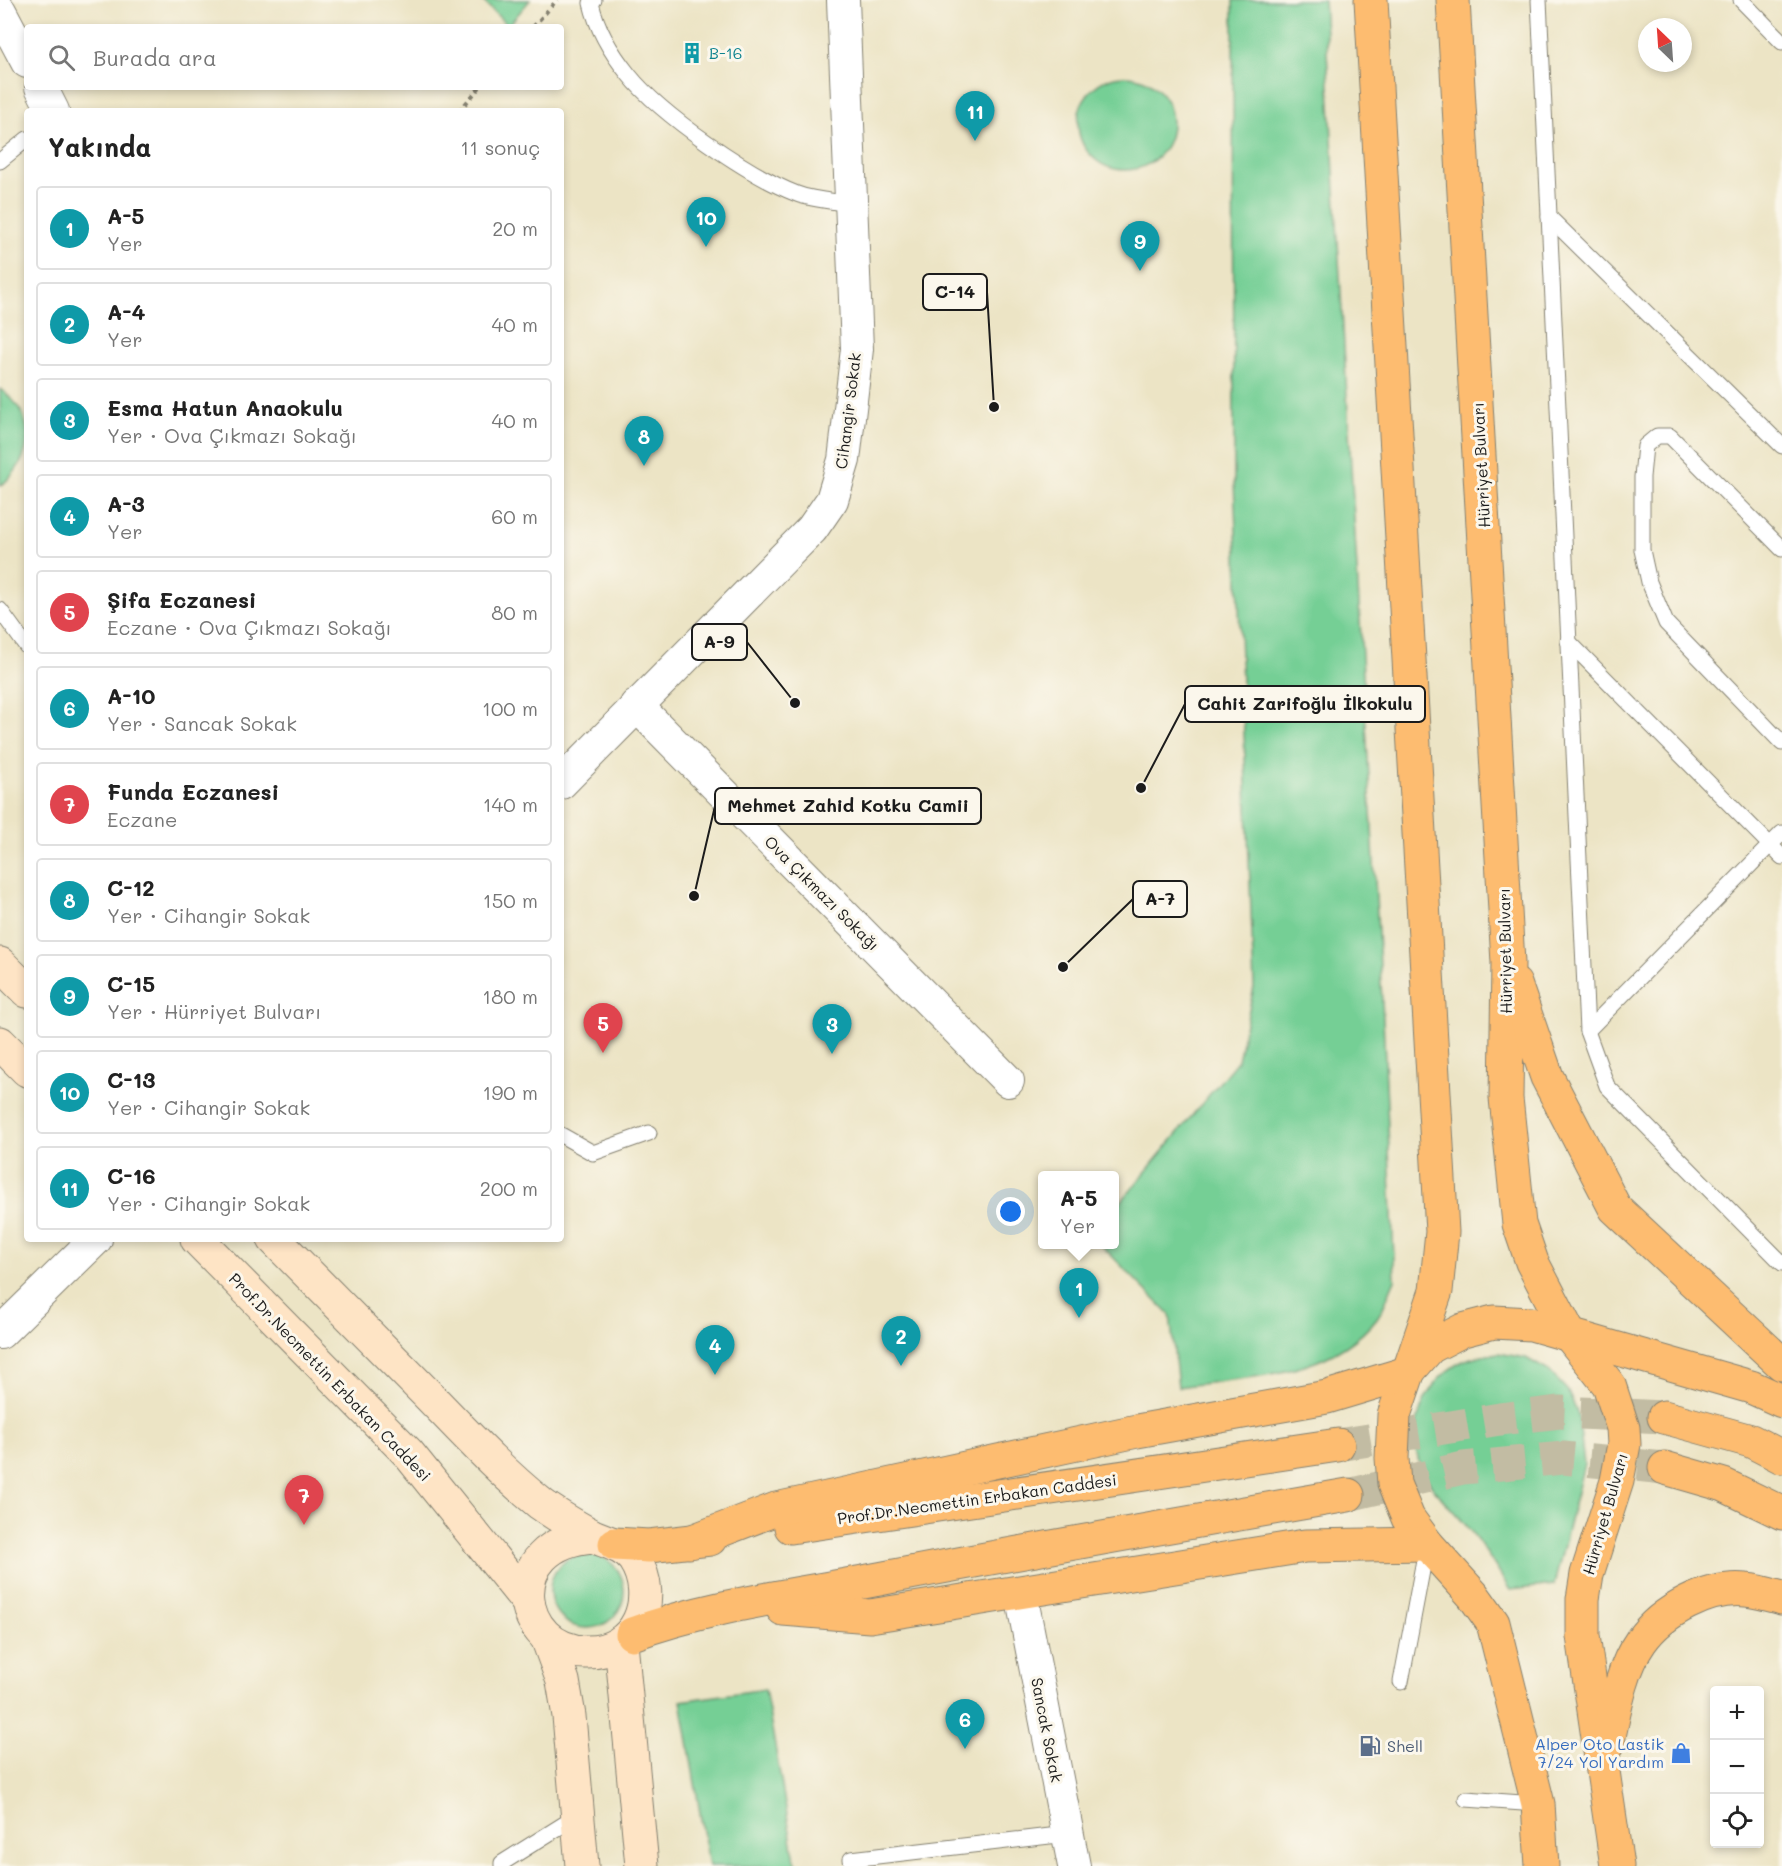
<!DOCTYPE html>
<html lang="tr">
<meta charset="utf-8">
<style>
:root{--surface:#fff;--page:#f2f2f2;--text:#222;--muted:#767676;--line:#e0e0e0;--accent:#0b8043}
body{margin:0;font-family:Mali,sans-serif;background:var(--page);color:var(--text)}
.controls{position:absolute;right:18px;bottom:18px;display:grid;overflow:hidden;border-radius:6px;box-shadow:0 3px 9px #0003}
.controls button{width:54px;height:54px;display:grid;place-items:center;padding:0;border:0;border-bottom:2px solid var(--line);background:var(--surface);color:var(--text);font:30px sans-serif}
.compass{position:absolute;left:1638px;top:18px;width:54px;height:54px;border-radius:50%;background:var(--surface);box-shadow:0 3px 9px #0003;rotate:335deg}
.you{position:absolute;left:1011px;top:1212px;width:21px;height:21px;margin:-15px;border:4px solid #fff;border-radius:50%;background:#1a73e8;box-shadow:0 0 0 9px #1a73e833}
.badge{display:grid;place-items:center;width:39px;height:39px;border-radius:50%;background:var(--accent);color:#fff;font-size:20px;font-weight:700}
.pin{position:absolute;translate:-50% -50px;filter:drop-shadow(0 2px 3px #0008)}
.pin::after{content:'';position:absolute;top:32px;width:21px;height:18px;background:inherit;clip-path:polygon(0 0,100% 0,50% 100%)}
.popup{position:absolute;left:1038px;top:1171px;width:81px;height:78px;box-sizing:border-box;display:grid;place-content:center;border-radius:6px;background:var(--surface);filter:drop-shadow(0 2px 4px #0005);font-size:20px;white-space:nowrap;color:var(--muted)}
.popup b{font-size:22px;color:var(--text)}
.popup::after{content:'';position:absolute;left:50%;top:100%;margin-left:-12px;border:12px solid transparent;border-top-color:var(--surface)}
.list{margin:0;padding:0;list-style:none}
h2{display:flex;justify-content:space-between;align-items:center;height:78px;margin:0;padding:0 24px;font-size:26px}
h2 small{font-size:20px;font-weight:400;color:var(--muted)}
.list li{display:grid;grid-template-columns:39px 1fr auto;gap:18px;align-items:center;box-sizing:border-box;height:84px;margin:0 12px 12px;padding:0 12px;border:2px solid var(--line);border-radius:6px}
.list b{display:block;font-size:22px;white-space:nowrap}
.list p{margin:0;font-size:20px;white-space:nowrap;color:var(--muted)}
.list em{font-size:20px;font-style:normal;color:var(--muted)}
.icon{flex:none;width:33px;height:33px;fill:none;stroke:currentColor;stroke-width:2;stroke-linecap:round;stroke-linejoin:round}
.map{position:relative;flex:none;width:1782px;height:1866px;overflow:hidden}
.search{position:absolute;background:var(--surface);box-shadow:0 3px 9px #0003;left:24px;top:24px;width:540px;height:66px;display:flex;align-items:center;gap:15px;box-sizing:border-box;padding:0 21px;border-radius:6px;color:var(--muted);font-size:22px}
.panel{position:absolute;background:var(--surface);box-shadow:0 3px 9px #0003;left:24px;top:108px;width:540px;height:1134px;border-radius:6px}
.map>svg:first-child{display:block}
.green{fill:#75cf95;stroke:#487658;stroke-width:1.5}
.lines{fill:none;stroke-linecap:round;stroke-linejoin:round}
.primary-tunnel{stroke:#c2bca3;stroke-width:33;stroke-dasharray:33 16;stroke-linecap:butt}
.service-casing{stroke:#848070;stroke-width:17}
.minor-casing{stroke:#848070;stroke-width:34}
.secondary-casing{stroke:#848070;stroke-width:35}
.primary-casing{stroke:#848070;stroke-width:35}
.path{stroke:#848070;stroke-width:4;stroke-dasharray:4.5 4.5;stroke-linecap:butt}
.service{stroke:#fff;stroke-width:15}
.minor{stroke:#fff;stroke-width:32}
.secondary{stroke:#fee4c5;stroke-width:33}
.primary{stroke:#fdbc6f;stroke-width:33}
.labels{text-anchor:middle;stroke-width:6;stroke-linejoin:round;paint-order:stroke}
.culture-label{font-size:16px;fill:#0d838f;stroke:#fbf7ec;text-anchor:start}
.street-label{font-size:16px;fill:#1c1c1c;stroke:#fbf7ec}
.shop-label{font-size:16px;fill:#366cbe;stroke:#fbf7ec;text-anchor:end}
.service-label{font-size:16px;fill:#4e5e75;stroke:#fbf7ec;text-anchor:start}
.leader{fill:none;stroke:#1c1c1c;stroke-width:2}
.callout-dot{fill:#1c1c1c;stroke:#fbf7ec;stroke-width:2}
.callout{fill:#fbf7ec;stroke:#1c1c1c;stroke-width:2}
.callout-label{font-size:18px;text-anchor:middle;font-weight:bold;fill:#1c1c1c}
</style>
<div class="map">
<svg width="1782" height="1866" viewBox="0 0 1782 1866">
<rect width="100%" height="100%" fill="#fbf7ec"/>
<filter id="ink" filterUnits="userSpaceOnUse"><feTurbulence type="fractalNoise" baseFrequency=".0167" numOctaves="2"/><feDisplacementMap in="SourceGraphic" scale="12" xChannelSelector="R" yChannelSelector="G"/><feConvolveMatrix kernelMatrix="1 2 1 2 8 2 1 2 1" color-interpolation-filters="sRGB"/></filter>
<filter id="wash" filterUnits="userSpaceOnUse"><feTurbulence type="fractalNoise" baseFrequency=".008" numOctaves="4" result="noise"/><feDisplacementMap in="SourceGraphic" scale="24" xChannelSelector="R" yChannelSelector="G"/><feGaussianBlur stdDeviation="1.35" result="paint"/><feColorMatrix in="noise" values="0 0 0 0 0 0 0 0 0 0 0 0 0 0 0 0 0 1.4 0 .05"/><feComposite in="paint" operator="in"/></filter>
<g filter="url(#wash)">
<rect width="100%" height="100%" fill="#ece4c5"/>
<!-- green -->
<g class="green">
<polygon points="482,0 530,0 508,26"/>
<path d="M 1233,0 L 1324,0 L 1383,1018 L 1395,1280 C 1389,1292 1385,1307 1377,1318 C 1330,1378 1248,1376 1178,1387 L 1170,1315 L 1101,1245 L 1115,1244 L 1115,1209 L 1238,1060 L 1254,987 L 1234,480 Z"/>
<circle cx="1125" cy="123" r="47"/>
<path d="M 0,389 C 38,415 35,460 0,486 Z"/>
<path d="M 1498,1353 L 1526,1358 L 1549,1371 L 1567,1390 L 1578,1414 L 1584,1464 L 1554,1585 L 1510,1590 C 1497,1570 1484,1547 1469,1529 C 1455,1511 1436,1495 1425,1476 C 1401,1433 1425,1373 1471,1358 C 1480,1356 1489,1355 1498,1353 Z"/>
<circle cx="587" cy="1591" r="37"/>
<polygon points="765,1689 796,1866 709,1866 681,1701"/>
</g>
</g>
<g filter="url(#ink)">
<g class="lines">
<!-- primary-tunnel -->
<g class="primary-tunnel">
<polyline points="1338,1445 1500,1419 1560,1412 1664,1417"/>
<polyline points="1348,1495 1463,1468 1563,1458 1665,1468"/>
</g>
<defs>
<g id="service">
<path d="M 594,0 L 591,3 C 597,29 612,54 629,75 C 661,115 750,176 797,194 C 813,200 833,201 851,204"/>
<polyline points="1539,0 1587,1031 1607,1086 1782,1263"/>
<polyline points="1741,0 1782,42"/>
<polyline points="0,161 27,139"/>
<polyline points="1549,217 1782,446"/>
<polyline points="1782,549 1670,436 1657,436 1645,446 1642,477 1642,550 1649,582 1666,623 1782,743"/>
<polyline points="0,610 27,647"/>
<polyline points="1568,641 1782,857"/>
<polyline points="1587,1031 1782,833"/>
<polyline points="561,1135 593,1153 649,1133"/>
<polyline points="1401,1682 1427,1544"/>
<polyline points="1466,1799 1538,1804"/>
<polyline points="502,1866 502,1863 577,1816"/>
<polyline points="852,1866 851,1859 1067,1834"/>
</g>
<g id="minor">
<polyline points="0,11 27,62"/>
<polyline points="41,87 53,111"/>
<polyline points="636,705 1008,1081"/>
<polyline points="561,783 812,529 832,500 844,460 857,349 843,0"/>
<polyline points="0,1333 96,1239"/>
<polyline points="1021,1594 1074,1866"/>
</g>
<g id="secondary">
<polyline points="0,964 27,991"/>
<polyline points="0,1043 27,1070"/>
<polyline points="197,1239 408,1453 528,1602"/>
<path d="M 274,1239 C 326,1292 378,1344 430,1397 C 466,1434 501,1472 541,1504 C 556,1515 575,1526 591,1535 C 605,1542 624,1545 634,1559 C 660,1599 637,1653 586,1652 C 516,1651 498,1543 593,1536"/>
<polyline points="548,1640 563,1681 569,1716 582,1866"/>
<polyline points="621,1643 642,1866"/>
</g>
<g id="primary">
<polyline points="1371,0 1442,1232 1436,1291 1394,1415 1392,1458 1394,1484 1408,1518 1427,1544 1473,1595 1493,1623 1538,1804 1542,1866"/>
<polyline points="1453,0 1508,963 1506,1098 1519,1224 1532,1262 1571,1337 1609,1385 1623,1428 1624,1444 1617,1481 1587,1574 1583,1599 1583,1636 1617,1866"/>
<polyline points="1515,984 1547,1077 1615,1208 1782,1364"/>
<polyline points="1664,1417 1751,1441 1782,1457"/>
<polyline points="1665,1468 1724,1485 1782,1513"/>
<polyline points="791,1527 1338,1445"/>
<polyline points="690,1542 776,1509 1137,1431 1327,1397 1407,1373 1430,1347 1463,1330 1494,1322 1531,1324 1751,1387 1782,1401"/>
<polyline points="615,1544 649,1546 710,1539"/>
<polyline points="783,1609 870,1616 1305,1546 1427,1544"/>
<path d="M 632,1634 C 710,1605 797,1595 879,1579 C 1035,1549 1191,1522 1348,1495"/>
<path d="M 1607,1746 C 1614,1713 1621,1669 1641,1641 C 1662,1611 1709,1586 1746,1590 C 1758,1591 1771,1595 1782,1598"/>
</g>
</defs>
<!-- service casing -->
<use href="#service" class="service-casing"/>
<!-- minor casing -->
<use href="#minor" class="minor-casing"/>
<!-- secondary casing -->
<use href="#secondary" class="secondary-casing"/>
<!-- primary casing -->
<use href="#primary" class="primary-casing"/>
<!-- path -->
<g class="path">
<polyline points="533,27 557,0"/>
<polyline points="459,111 480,87"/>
</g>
<!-- service -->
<use href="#service" class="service"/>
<!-- minor -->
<use href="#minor" class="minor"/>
<!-- secondary -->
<use href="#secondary" class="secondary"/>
<!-- primary -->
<use href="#primary" class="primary"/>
</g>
</g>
<!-- icons -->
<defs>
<symbol id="building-bare" viewBox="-9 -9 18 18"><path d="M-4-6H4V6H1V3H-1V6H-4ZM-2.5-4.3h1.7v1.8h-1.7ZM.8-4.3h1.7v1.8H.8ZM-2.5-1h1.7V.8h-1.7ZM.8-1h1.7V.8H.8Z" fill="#0f9aa8" stroke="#fbf7ec" stroke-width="2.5" paint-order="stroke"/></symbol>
<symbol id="fuel-bare" viewBox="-9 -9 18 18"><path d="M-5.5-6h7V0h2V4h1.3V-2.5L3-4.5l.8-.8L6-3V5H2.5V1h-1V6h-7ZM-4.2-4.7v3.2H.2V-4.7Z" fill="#5c6f8a" stroke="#fbf7ec" stroke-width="2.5" paint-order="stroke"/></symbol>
<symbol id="shop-bare" viewBox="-9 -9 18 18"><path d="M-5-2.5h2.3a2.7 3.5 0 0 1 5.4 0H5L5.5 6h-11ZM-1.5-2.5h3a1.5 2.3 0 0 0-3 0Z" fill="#3f7fe0" stroke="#fbf7ec" stroke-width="2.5" paint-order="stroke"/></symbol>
</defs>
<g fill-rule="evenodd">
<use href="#building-bare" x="677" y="38" width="30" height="30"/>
<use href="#fuel-bare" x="1355" y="1731" width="30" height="30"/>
<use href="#shop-bare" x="1666" y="1738" width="30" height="30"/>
</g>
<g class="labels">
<!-- culture labels -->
<g class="culture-label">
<text x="709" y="59">B-16</text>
</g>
<!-- street labels -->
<g class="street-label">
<text transform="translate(848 411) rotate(-83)" y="6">Cihangir Sokak</text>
<text transform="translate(1481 465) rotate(-93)" y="6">Hürriyet Bulvarı</text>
<text transform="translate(822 893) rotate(45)" y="6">Ova Çıkmazı Sokağı</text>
<text transform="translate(1505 951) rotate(-91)" y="6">Hürriyet Bulvarı</text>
<text transform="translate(330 1377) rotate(46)" y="6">Prof.Dr.Necmettin Erbakan Caddesi</text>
<text transform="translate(977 1499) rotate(-8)" y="6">Prof.Dr.Necmettin Erbakan Caddesi</text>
<text transform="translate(1605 1514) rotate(-74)" y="6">Hürriyet Bulvarı</text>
<text transform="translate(1047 1730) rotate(79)" y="6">Sancak Sokak</text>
</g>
<!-- shop labels -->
<g class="shop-label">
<text x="1664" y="1750">Alper Oto Lastik<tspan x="1664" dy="18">7/24 Yol Yardım</tspan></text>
</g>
<!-- service labels -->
<g class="service-label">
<text x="1387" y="1752">Shell</text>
</g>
</g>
<!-- callouts -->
<path class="leader" d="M994 407L987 292M795 703L747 642M1141 788L1185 704M694 896L715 806M1063 967L1133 899"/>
<g class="callout-dot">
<circle cx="994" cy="407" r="6"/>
<circle cx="795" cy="703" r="6"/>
<circle cx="1141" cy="788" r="6"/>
<circle cx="694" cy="896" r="6"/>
<circle cx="1063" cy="967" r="6"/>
</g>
<g class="callout">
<rect x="923" y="274" width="64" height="36" rx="6"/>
<rect x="692" y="624" width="55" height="36" rx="6"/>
<rect x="1185" y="686" width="240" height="36" rx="6"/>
<rect x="715" y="788" width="266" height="36" rx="6"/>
<rect x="1133" y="881" width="54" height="36" rx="6"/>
</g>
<g class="callout-label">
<text x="955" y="298">C-14</text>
<text x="719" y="648">A-9</text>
<text x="1305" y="710">Cahit Zarifoğlu İlkokulu</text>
<text x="848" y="812">Mehmet Zahid Kotku Camii</text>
<text x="1160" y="905">A-7</text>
</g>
</svg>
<div class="controls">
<button>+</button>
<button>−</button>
<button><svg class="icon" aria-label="locate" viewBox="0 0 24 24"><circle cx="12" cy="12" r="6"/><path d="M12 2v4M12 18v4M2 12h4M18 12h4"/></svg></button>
</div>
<svg class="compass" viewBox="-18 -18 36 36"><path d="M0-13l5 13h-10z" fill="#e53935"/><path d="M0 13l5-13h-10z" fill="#767676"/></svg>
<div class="you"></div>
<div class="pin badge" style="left:1079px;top:1318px;background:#0f9aa8">1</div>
<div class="popup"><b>A-5</b>Yer</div>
<div class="pin badge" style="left:901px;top:1366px;background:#0f9aa8">2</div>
<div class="pin badge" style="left:832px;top:1054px;background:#0f9aa8">3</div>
<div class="pin badge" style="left:715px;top:1375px;background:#0f9aa8">4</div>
<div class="pin badge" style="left:603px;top:1053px;background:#e0444e">5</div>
<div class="pin badge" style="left:965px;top:1749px;background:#0f9aa8">6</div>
<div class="pin badge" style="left:304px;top:1525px;background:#e0444e">7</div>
<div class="pin badge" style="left:644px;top:466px;background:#0f9aa8">8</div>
<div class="pin badge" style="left:1140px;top:271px;background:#0f9aa8">9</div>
<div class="pin badge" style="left:706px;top:247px;background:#0f9aa8">10</div>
<div class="pin badge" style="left:975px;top:141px;background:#0f9aa8">11</div>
<div class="search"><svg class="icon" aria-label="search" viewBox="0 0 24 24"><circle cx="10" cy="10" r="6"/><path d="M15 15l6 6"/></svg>Burada ara</div>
<section class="panel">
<h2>Yakında<small>11 sonuç</small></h2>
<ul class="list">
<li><span class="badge" style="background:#0f9aa8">1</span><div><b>A-5</b><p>Yer</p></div><em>20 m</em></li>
<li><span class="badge" style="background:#0f9aa8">2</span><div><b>A-4</b><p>Yer</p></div><em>40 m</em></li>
<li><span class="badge" style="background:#0f9aa8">3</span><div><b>Esma Hatun Anaokulu</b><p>Yer · Ova Çıkmazı Sokağı</p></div><em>40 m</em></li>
<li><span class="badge" style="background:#0f9aa8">4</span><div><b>A-3</b><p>Yer</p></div><em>60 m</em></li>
<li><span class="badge" style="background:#e0444e">5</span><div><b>Şifa Eczanesi</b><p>Eczane · Ova Çıkmazı Sokağı</p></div><em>80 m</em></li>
<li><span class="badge" style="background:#0f9aa8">6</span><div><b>A-10</b><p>Yer · Sancak Sokak</p></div><em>100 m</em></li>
<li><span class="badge" style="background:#e0444e">7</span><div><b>Funda Eczanesi</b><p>Eczane</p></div><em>140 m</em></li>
<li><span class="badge" style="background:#0f9aa8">8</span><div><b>C-12</b><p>Yer · Cihangir Sokak</p></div><em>150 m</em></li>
<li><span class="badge" style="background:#0f9aa8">9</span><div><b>C-15</b><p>Yer · Hürriyet Bulvarı</p></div><em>180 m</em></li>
<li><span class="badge" style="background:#0f9aa8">10</span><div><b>C-13</b><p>Yer · Cihangir Sokak</p></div><em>190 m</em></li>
<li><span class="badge" style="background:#0f9aa8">11</span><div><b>C-16</b><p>Yer · Cihangir Sokak</p></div><em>200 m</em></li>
</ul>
</section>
</div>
